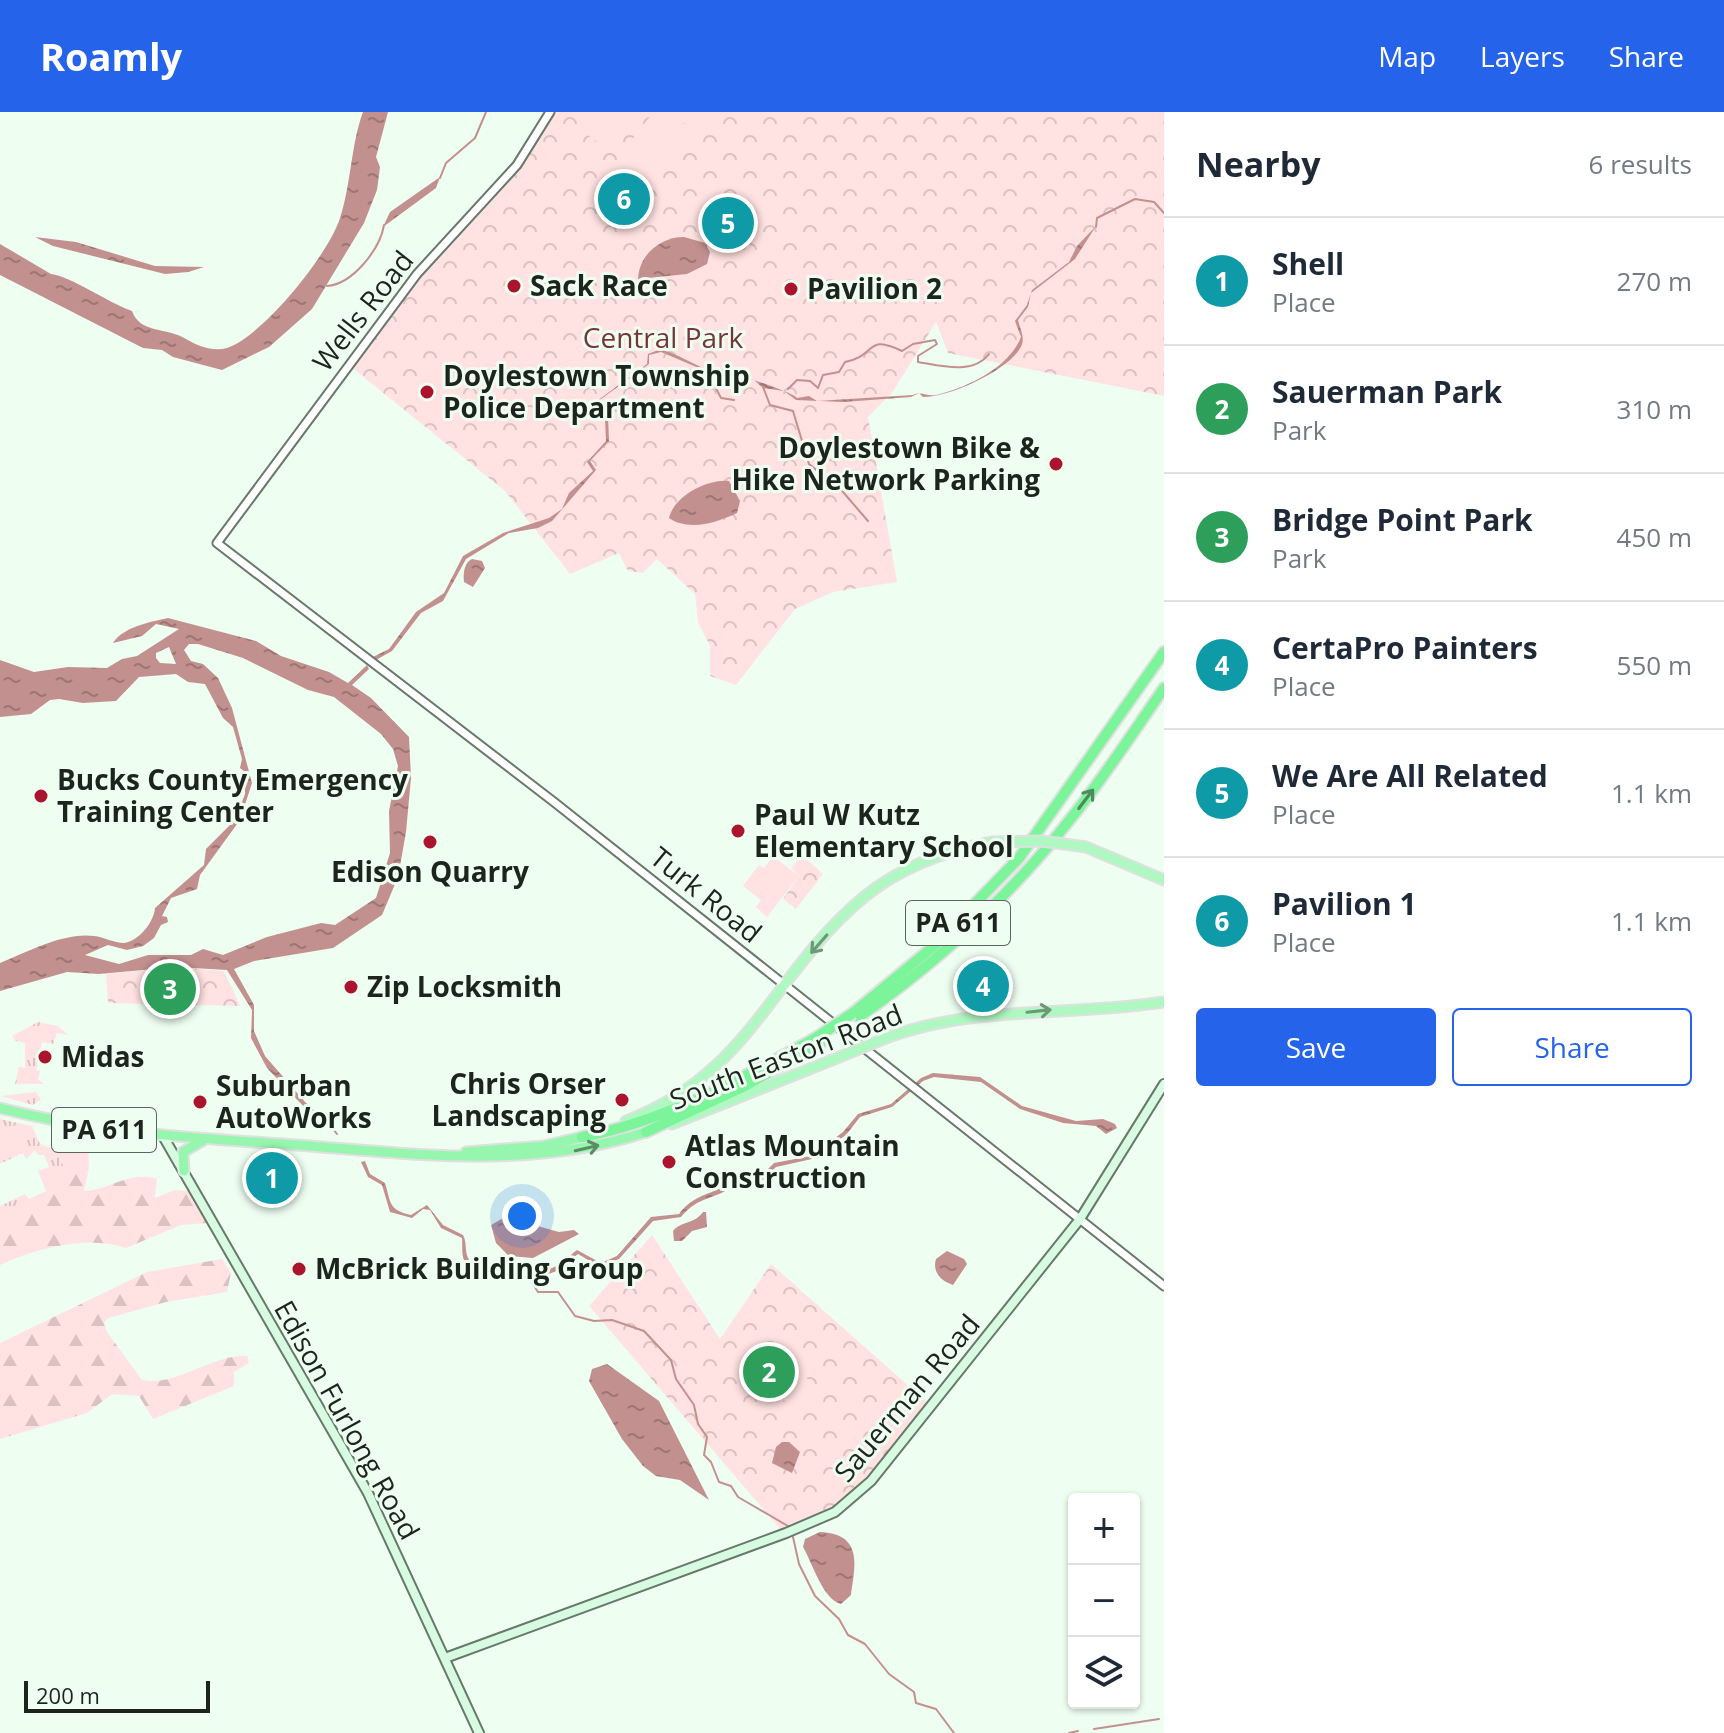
<!DOCTYPE html>
<meta charset="utf-8">
<style>
:root{--surface:#fff;--page:#f2f2f3;--text:#1f2937;--muted:#747a83;--line:#e0e1e3;--accent:#2563eb}
body{margin:0;font-family:"Open Sans",sans-serif;background:var(--page);color:var(--text)}
.controls{position:absolute;right:24px;bottom:24px;display:grid;overflow:hidden;border-radius:8px;box-shadow:0 2px 6px #0004}
.controls button{width:72px;height:72px;display:grid;place-items:center;padding:0;border:0;border-bottom:2px solid var(--line);background:var(--surface);color:var(--text);font:40px sans-serif}
.scale{position:absolute;left:24px;bottom:20px;width:186px;box-sizing:border-box;padding-left:8px;border:4px solid #1d241e;border-top:0;font-size:22px;line-height:28px;white-space:nowrap;color:#1d241e;-webkit-text-stroke:6px #eefef1;paint-order:stroke}
.you{position:absolute;left:522px;top:1104px;width:28px;height:28px;margin:-20px;border:6px solid #fff;border-radius:50%;background:#1a73e8;box-shadow:0 0 0 12px #1a73e833}
.badge{display:grid;place-items:center;width:52px;height:52px;border-radius:50%;background:var(--accent);color:#fff;font-size:26px;font-weight:700}
.pin{position:absolute;translate:-50% -50%;border:4px solid #fff;box-shadow:0 2px 8px #0006}
.list{margin:0;padding:0;list-style:none}
h2{display:flex;justify-content:space-between;align-items:center;height:104px;margin:0;padding:0 32px;font-size:34px}
h2 small{font-size:26px;font-weight:400;color:var(--muted)}
.list li{display:grid;grid-template-columns:52px 1fr auto;gap:24px;align-items:center;box-sizing:border-box;height:128px;padding:0 32px;border-top:2px solid var(--line)}
.list b{display:block;font-size:30px;white-space:nowrap}
.list p{margin:0;font-size:26px;white-space:nowrap;color:var(--muted)}
.list em{font-size:26px;font-style:normal;color:var(--muted)}
.actions{display:flex;gap:16px;padding:24px 32px}
.actions a{flex:1;padding:18px 0;border:2px solid var(--accent);border-radius:8px;text-align:center;font-size:28px;color:var(--accent)}
.actions .main{background:var(--accent);color:#fff}
.icon{flex:none;width:44px;height:44px;fill:none;stroke:currentColor;stroke-width:2;stroke-linecap:round;stroke-linejoin:round}
.map{position:relative;flex:none;width:1164px;height:1621px;overflow:hidden}
header{display:flex;align-items:center;gap:48px;box-sizing:border-box;height:112px;padding:0 40px;background:var(--accent);color:#fff}
header strong{font-size:38px}
nav{display:flex;gap:44px;margin-inline-start:auto;font-size:28px}
main{display:flex}
aside{flex:1;background:var(--surface)}
.map>svg:first-child{display:block}
.grass{fill:url(#grass-tufts)}
.forest{fill:url(#forest-firs)}
.park{fill:url(#park-crowns)}
.pitch{fill:#ffe2e1}
.water{fill:url(#water-ripples);fill-rule:evenodd}
.lines{fill:none;stroke-linecap:round;stroke-linejoin:round}
.stream{stroke:#c2908f;stroke-width:2}
.tertiary-casing{stroke:#67796a;stroke-width:11}
.secondary-casing{stroke:#67796a;stroke-width:12}
.primary-casing{stroke:#dfe0e0;stroke-width:13}
.trunk-casing{stroke:#dfe0e0;stroke-width:13}
.motorway-casing{stroke:#dfe0e0;stroke-width:14}
.tertiary{stroke:#fff;stroke-width:7}
.secondary{stroke:#d7fce1;stroke-width:8}
.primary{stroke:#b0f8c2;stroke-width:9}
.trunk{stroke:#96f6ae;stroke-width:9}
.motorway{stroke:#7bf49a;stroke-width:10}
.primary-bridge-casing{stroke:#dfe0e0;stroke-width:13;stroke-linecap:butt}
.motorway-bridge-casing{stroke:#dfe0e0;stroke-width:14;stroke-linecap:butt}
.primary-bridge{stroke:#b0f8c2;stroke-width:9}
.motorway-bridge{stroke:#7bf49a;stroke-width:10}
.oneway{stroke:#4c8c5c}
.oneway2{stroke:#6e9978}
.oneway3{stroke:#5a8d66}
.poi-dot{fill:#aa142d;stroke:#eefef1;stroke-width:3}
.labels{text-anchor:middle;stroke-width:6;stroke-linejoin:round;paint-order:stroke}
.shield{fill:#eefef1;stroke:#5c655d;stroke-width:2}
.shield-label{font-size:26px;font-weight:bold;fill:#1d241e}
.poi-label{font-size:28px;font-weight:bold;fill:#1d241e;stroke:#eefef1;text-anchor:start}
.street-label{font-size:28px;fill:#1d241e;stroke:#eefef1}
.park-label{font-size:28px;fill:#763537;stroke:#eefef1}
</style>
<header>
<strong>Roamly</strong>
<nav><a>Map</a><a>Layers</a><a>Share</a></nav>
</header>
<main>
<div class="map">
<svg width="1164" height="1621" viewBox="0 0 1164 1621">
<defs>
<pattern id="grass-tufts" width="24" height="20" patternUnits="userSpaceOnUse" patternTransform="scale(2)"><rect width="24" height="20" fill="#ffe2e1"/><path d="M3 7l-1-3M5 7V3M7 7l1-3M15 17l-1-3M17 17v-4M19 17l1-3" fill="none" stroke="#dac2c1"/></pattern>
<pattern id="forest-firs" width="22" height="20" patternUnits="userSpaceOnUse" patternTransform="scale(2)"><rect width="22" height="20" fill="#ffe2e1"/><path d="M5 1l3.5 6h-7zM16 11l3.5 6h-7z" fill="#dac2c1"/></pattern>
<pattern id="park-crowns" width="20" height="18" patternUnits="userSpaceOnUse" patternTransform="scale(2)"><rect width="20" height="18" fill="#ffe2e1"/><path d="M2 6a3 3 0 1 1 6 0M12 15a3 3 0 1 1 6 0" fill="none" stroke="#dac2c1"/></pattern>
<pattern id="water-ripples" width="26" height="14" patternUnits="userSpaceOnUse" patternTransform="scale(2)"><rect width="26" height="14" fill="#c2908f"/><path d="M2 4q2-2 4 0t4 0M15 11q2-2 4 0t4 0" fill="none" stroke="#9d7574"/></pattern>
</defs>
<rect width="100%" height="100%" fill="#eefef1"/>
<!-- grass -->
<g class="grass">
<polygon points="38,910 58,914 68,923 57,921 53,932 42,930 36,958 40,959 38,967 44,972 15,972 19,955 25,956 25,931 16,929 12,924"/>
<polygon points="36,980 41,987 33,993 0,984"/>
<polygon points="0,1007 32,1014 40,1032 57,1038 67,1062 59,1077 17,1103 0,1122 0,1094 25,1082 29,1087 46,1079 38,1059 49,1055 44,1043 38,1043 35,1038 26,1047 23,1041 0,1052"/>
</g>
<!-- forest -->
<g class="forest">
<path d="M 58,1021 L 88,1029 L 89,1056 L 84,1079 C 109,1078 131,1058 157,1067 L 155,1086 L 175,1078 L 191,1079 L 207,1111 L 181,1113 L 126,1136 C 87,1123 36,1136 0,1153 L 0,1122 L 17,1103 L 59,1077 L 67,1061 L 57,1038 Z"/>
<path d="M 222,1147 L 231,1161 L 227,1180 L 166,1190 L 108,1206 L 104,1211 L 107,1220 L 142,1268 C 177,1275 211,1242 247,1244 L 249,1251 L 234,1260 L 234,1274 L 153,1307 L 139,1284 L 112,1282 L 87,1301 L 0,1327 L 0,1231 L 147,1160 Z"/>
</g>
<!-- park -->
<g class="park">
<polygon points="555,0 1164,0 1164,284 948,241 936,210 892,281 868,305 897,470 833,480 795,497 736,573 710,564 710,534 698,510 695,482 657,447 643,461 628,459 619,441 570,462 505,379 351,255 418,166 523,52"/>
<polygon points="802,743 823,762 796,797 783,787 799,764 791,756"/>
<polygon points="176,855 224,859 240,894 108,891 106,862"/>
<polygon points="652,1123 720,1227 771,1152 929,1292 848,1386 825,1402 782,1419 589,1194"/>
</g>
<!-- pitch -->
<g class="pitch">
<polygon points="592,0 640,0 610,40 580,17"/>
<polygon points="669,0 707,0 693,18"/>
<polygon points="653,1 682,25 648,68 618,45"/>
<polygon points="773,744 799,764 767,805 756,795 761,788 743,774 759,753 764,756"/>
<circle cx="795" cy="1277" r="16"/>
</g>
<!-- water -->
<g class="water">
<path d="M 363,0 L 388,0 L 376,45 L 380,55 L 377,78 L 364,111 L 312,197 L 269,235 L 222,258 L 173,245 L 162,238 L 143,236 L 0,163 L 0,132 L 51,162 C 70,164 109,191 132,199 C 140,222 167,215 186,227 C 198,234 213,240 227,236 C 263,224 329,142 340,106 C 351,73 351,32 363,0 Z"/>
<polygon points="440,65 436,76 383,115 390,100"/>
<path d="M 1096,114 L 1075,147 L 1031,181 L 1028,195 L 1018,208 C 1020,218 1027,227 1019,238 C 1004,260 949,285 923,285 L 919,281 L 911,285 L 843,290 L 796,288 L 784,279 L 763,276 L 754,268 L 706,259 L 661,240 L 649,243 L 649,252 L 593,293 L 591,300 L 608,305 L 609,329 L 590,349 L 596,358 L 552,409 L 538,416 L 509,421 L 466,447 L 443,489 L 421,501 L 392,539 L 376,548 L 373,545 L 389,537 L 416,500 L 444,481 L 463,444 L 503,421 L 549,406 L 562,397 L 569,381 L 593,359 L 587,350 L 606,329 L 605,306 L 590,302 L 589,295 L 647,252 L 648,242 C 651,241 657,238 660,238 C 673,239 694,253 706,257 C 712,259 718,255 724,258 C 736,262 792,280 797,286 L 809,284 L 817,289 L 913,283 C 921,278 925,285 936,283 C 966,276 1009,256 1021,225 L 1015,209 L 1027,193 L 1032,178 L 1069,150 L 1077,134 Z"/>
<polygon points="35,125 76,130 155,154 204,155 188,160 165,162 53,134"/>
<path d="M 684,125 L 705,131 L 710,140 L 707,152 L 687,162 L 638,167 C 639,143 660,125 684,125 Z"/>
<path d="M 729,369 L 740,389 L 737,401 C 718,410 689,420 669,406 C 674,384 707,367 729,369 Z"/>
<path d="M 472,447 L 482,449 L 485,456 L 473,475 L 464,470 C 463,461 464,451 472,447 Z"/>
<path d="M 168,506 L 256,529 L 281,544 L 329,560 L 348,571 L 367,553 L 369,557 L 352,573 L 371,586 L 409,625 L 411,666 L 406,720 L 398,765 L 382,803 L 333,836 L 254,849 L 234,857 L 254,893 L 254,919 L 265,944 L 305,990 L 335,1017 L 307,998 L 267,956 L 251,926 L 252,898 L 227,858 L 176,855 L 99,862 L 67,860 L 0,879 L 0,851 C 27,840 64,820 94,824 C 104,825 114,831 124,831 C 139,829 154,810 155,796 L 204,753 L 206,737 L 235,708 L 245,682 L 245,660 L 240,656 L 242,647 L 233,615 L 223,606 L 205,572 L 188,570 L 176,562 L 139,565 L 116,589 L 83,591 L 59,587 L 50,588 L 31,602 L 0,605 L 0,548 L 34,560 L 68,555 L 107,556 L 122,547 L 137,544 L 179,517 L 156,512 L 142,524 L 113,531 C 123,515 150,510 168,506 ZM 198,532 L 243,546 L 308,578 L 334,585 L 381,622 L 393,637 L 398,654 L 389,699 L 390,741 L 376,786 L 335,813 L 321,811 L 267,825 L 223,843 L 203,837 L 191,843 L 148,843 L 119,852 L 85,843 L 108,833 L 127,838 L 143,834 L 154,826 L 161,813 L 168,810 L 167,805 L 162,804 L 171,786 L 197,777 L 200,763 L 240,708 L 252,671 L 232,596 L 218,566 L 203,552 L 191,549 L 184,538 L 189,532 ZM 169,535 L 176,552 L 160,551 L 156,546 L 156,541 Z"/>
<path d="M 933,961 L 980,965 L 1022,994 L 1076,1009 L 1103,1007 L 1115,1012 L 1117,1016 L 1106,1022 L 1096,1014 L 1063,1011 L 1020,997 L 981,970 L 934,965 L 923,969 L 892,995 L 860,1005 L 846,1023 L 812,1047 L 776,1055 L 755,1075 L 734,1073 C 714,1089 699,1083 681,1105 L 653,1109 L 619,1147 L 600,1155 L 578,1142 C 571,1147 565,1154 558,1158 C 542,1168 485,1168 470,1156 C 460,1148 463,1137 462,1126 L 441,1116 L 430,1098 L 423,1097 L 412,1106 L 390,1100 L 382,1073 L 368,1065 L 361,1050 L 365,1049 L 370,1062 L 385,1071 C 391,1090 388,1098 411,1103 L 427,1093 L 443,1113 L 463,1123 C 468,1132 463,1143 472,1151 C 488,1166 532,1163 552,1156 C 561,1153 569,1144 577,1138 L 601,1151 L 617,1144 L 651,1105 L 679,1102 C 693,1082 714,1082 733,1070 L 754,1071 L 774,1051 L 811,1044 L 843,1020 L 858,1002 L 891,992 L 921,966 Z"/>
<path d="M 703,1100 L 706,1100 L 707,1115 L 692,1119 L 682,1129 L 674,1129 L 673,1119 C 681,1109 695,1112 703,1100 Z"/>
<polygon points="505,1105 559,1120 574,1118 579,1122 533,1146 509,1144 496,1131 491,1113"/>
<path d="M 947,1139 L 964,1147 L 967,1152 L 953,1173 C 941,1169 932,1160 936,1147 Z"/>
<polygon points="607,1252 659,1289 709,1388 680,1368 656,1364 643,1354 622,1327 589,1269 592,1257"/>
<polygon points="782,1330 789,1330 800,1340 792,1361 772,1351 776,1335"/>
<path d="M 820,1420 C 862,1422 856,1451 851,1483 L 841,1492 C 823,1488 812,1450 803,1435 L 805,1427 Z"/>
</g>
<g class="lines">
<!-- stream -->
<g class="stream">
<polyline points="440,66 446,51 475,26 486,0"/>
<polyline points="1096,115 1097,106 1135,87 1154,90 1164,101"/>
<path d="M 327,174 C 353,172 380,137 384,113"/>
<polyline points="707,259 721,286 734,288"/>
<polyline points="763,275 770,293 793,299 809,352 843,380 868,409"/>
<path d="M 788,277 L 797,268 L 810,269 L 818,276 L 823,263 L 839,260 L 845,250 C 877,244 865,221 902,239 L 913,232 L 935,228 L 937,232 L 918,244 L 918,250 C 942,254 973,263 989,242"/>
<polyline points="330,1013 337,1022"/>
<polyline points="527,1163 538,1180 558,1180 575,1204 594,1209 612,1208 644,1219 671,1248 676,1267 694,1293 698,1312 707,1325 704,1343 711,1350 719,1370 731,1374 738,1385 788,1414"/>
<polyline points="793,1425 799,1452 815,1484 839,1507 848,1523 865,1532 889,1562 914,1580 916,1591 936,1597 954,1621"/>
<polyline points="1094,1617 1159,1607"/>
<polyline points="1069,1621 1078,1619"/>
</g>
<defs>
<polyline id="tertiary" points="550,0 517,53 417,162 217,431 554,690 1164,1174"/>
<g id="secondary">
<polyline points="163,1024 368,1381 479,1621"/>
<polyline points="445,1546 786,1421 835,1400 871,1369 1080,1107 1164,972"/>
</g>
<g id="primary">
<polyline points="1086,735 1164,768"/>
<path d="M 881,928 C 971,892 1071,905 1164,890"/>
<path d="M 626,1009 C 750,963 772,861 864,785 C 901,755 947,738 993,730"/>
<polyline points="672,1012 837,946"/>
</g>
<g id="trunk">
<path d="M 0,996 C 98,1021 196,1026 296,1033 C 414,1042 531,1058 646,1020"/>
<polyline points="466,1040 544,1034 582,1025"/>
<polyline points="184,1059 183,1040 202,1029"/>
</g>
<g id="motorway">
<polyline points="853,901 934,834 1019,746 1164,540"/>
<path d="M 859,905 C 939,849 1012,782 1072,705 C 1105,664 1134,619 1164,576"/>
<polyline points="646,1020 745,974 821,931"/>
<path d="M 582,1025 C 666,1009 739,968 814,927"/>
</g>
</defs>
<!-- tertiary casing -->
<use href="#tertiary" class="tertiary-casing"/>
<!-- secondary casing -->
<use href="#secondary" class="secondary-casing"/>
<!-- primary casing -->
<use href="#primary" class="primary-casing"/>
<!-- trunk casing -->
<use href="#trunk" class="trunk-casing"/>
<!-- motorway casing -->
<use href="#motorway" class="motorway-casing"/>
<!-- tertiary -->
<use href="#tertiary" class="tertiary"/>
<!-- secondary -->
<use href="#secondary" class="secondary"/>
<!-- primary -->
<use href="#primary" class="primary"/>
<!-- trunk -->
<use href="#trunk" class="trunk"/>
<!-- motorway -->
<use href="#motorway" class="motorway"/>
<defs>
<g id="primary-bridge">
<polyline points="993,730 1042,729 1086,735"/>
<polyline points="837,946 881,928"/>
</g>
<polyline id="motorway-bridge" points="814,927 853,901"/>
</defs>
<!-- primary-bridge casing -->
<use href="#primary-bridge" class="primary-bridge-casing"/>
<!-- motorway-bridge casing -->
<use href="#motorway-bridge" class="motorway-bridge-casing"/>
<!-- primary-bridge -->
<use href="#primary-bridge" class="primary-bridge"/>
<!-- motorway-bridge -->
<use href="#motorway-bridge" class="motorway-bridge"/>
</g>
<!-- one-way arrows -->
<defs><path id="oneway-shaft" d="M-6 0H5M1.5-3L5.5 0L1.5 3" fill="none" stroke-width="1.6" stroke-linecap="round" stroke-linejoin="round" transform="scale(2)"/></defs>
<use class="oneway" href="#oneway-shaft" transform="translate(1086 687) rotate(-53)"/>
<g class="oneway2">
<use href="#oneway-shaft" transform="translate(819 832) rotate(131)"/>
<use href="#oneway-shaft" transform="translate(1039 899) rotate(-6)"/>
</g>
<use class="oneway3" href="#oneway-shaft" transform="translate(587 1036) rotate(-13)"/>
<!-- markers -->
<g class="poi-dot">
<circle cx="514" cy="174" r="8"/>
<circle cx="791" cy="177" r="8"/>
<circle cx="427" cy="280" r="8"/>
<circle cx="1056" cy="352" r="8"/>
<circle cx="41" cy="684" r="8"/>
<circle cx="738" cy="719" r="8"/>
<circle cx="430" cy="730" r="8"/>
<circle cx="351" cy="875" r="8"/>
<circle cx="45" cy="945" r="8"/>
<circle cx="622" cy="988" r="8"/>
<circle cx="200" cy="990" r="8"/>
<circle cx="669" cy="1050" r="8"/>
<circle cx="299" cy="1157" r="8"/>
</g>
<g class="labels">
<!-- shield labels -->
<g class="shield">
<rect x="906" y="789" width="104" height="44" rx="6"/>
<rect x="52" y="996" width="104" height="44" rx="6"/>
</g>
<g class="shield-label">
<text x="958" y="820">PA 611</text>
<text x="104" y="1027">PA 611</text>
</g>
<!-- poi labels -->
<g class="poi-label">
<text x="530" y="184">Sack Race</text>
<text x="807" y="187">Pavilion 2</text>
<text x="443" y="274">Doylestown Township<tspan x="443" dy="32">Police Department</tspan></text>
<text x="1040" y="346" text-anchor="end">Doylestown Bike &amp;<tspan x="1040" dy="32">Hike Network Parking</tspan></text>
<text x="57" y="678">Bucks County Emergency<tspan x="57" dy="32">Training Center</tspan></text>
<text x="754" y="713">Paul W Kutz<tspan x="754" dy="32">Elementary School</tspan></text>
<text x="430" y="770" text-anchor="middle">Edison Quarry</text>
<text x="367" y="885">Zip Locksmith</text>
<text x="61" y="955">Midas</text>
<text x="606" y="982" text-anchor="end">Chris Orser<tspan x="606" dy="32">Landscaping</tspan></text>
<text x="216" y="984">Suburban<tspan x="216" dy="32">AutoWorks</tspan></text>
<text x="685" y="1044">Atlas Mountain<tspan x="685" dy="32">Construction</tspan></text>
<text x="315" y="1167">McBrick Building Group</text>
</g>
<!-- street labels -->
<g class="street-label">
<text transform="translate(363 199) rotate(-52)" y="10">Wells Road</text>
<text transform="translate(706 783) rotate(39)" y="10">Turk Road</text>
<text transform="translate(786 945) rotate(-21)" y="10">South Easton Road</text>
<text transform="translate(907 1286) rotate(-50)" y="10">Sauerman Road</text>
<text transform="translate(347 1308) rotate(61)" y="10">Edison Furlong Road</text>
</g>
<!-- park labels -->
<g class="park-label">
<text x="663" y="236">Central Park</text>
</g>
</g>
</svg>
<div class="controls">
<button>+</button>
<button>−</button>
<button><svg class="icon" aria-label="layers" viewBox="0 0 24 24"><path d="M12 4l9 5-9 5-9-5zM3 14l9 5 9-5"/></svg></button>
</div>
<div class="scale">200 m</div>
<div class="you"></div>
<div class="pin badge" style="left:272px;top:1066px;background:#0f9aa8">1</div>
<div class="pin badge" style="left:769px;top:1260px;background:#2e9e5b">2</div>
<div class="pin badge" style="left:170px;top:877px;background:#2e9e5b">3</div>
<div class="pin badge" style="left:983px;top:874px;background:#0f9aa8">4</div>
<div class="pin badge" style="left:728px;top:111px;background:#0f9aa8">5</div>
<div class="pin badge" style="left:624px;top:87px;background:#0f9aa8">6</div>
</div>
<aside>
<h2>Nearby<small>6 results</small></h2>
<ul class="list">
<li><span class="badge" style="background:#0f9aa8">1</span><div><b>Shell</b><p>Place</p></div><em>270 m</em></li>
<li><span class="badge" style="background:#2e9e5b">2</span><div><b>Sauerman Park</b><p>Park</p></div><em>310 m</em></li>
<li><span class="badge" style="background:#2e9e5b">3</span><div><b>Bridge Point Park</b><p>Park</p></div><em>450 m</em></li>
<li><span class="badge" style="background:#0f9aa8">4</span><div><b>CertaPro Painters</b><p>Place</p></div><em>550 m</em></li>
<li><span class="badge" style="background:#0f9aa8">5</span><div><b>We Are All Related</b><p>Place</p></div><em>1.1 km</em></li>
<li><span class="badge" style="background:#0f9aa8">6</span><div><b>Pavilion 1</b><p>Place</p></div><em>1.1 km</em></li>
</ul>
<div class="actions"><a class="main">Save</a><a>Share</a></div>
</aside>
</main>
